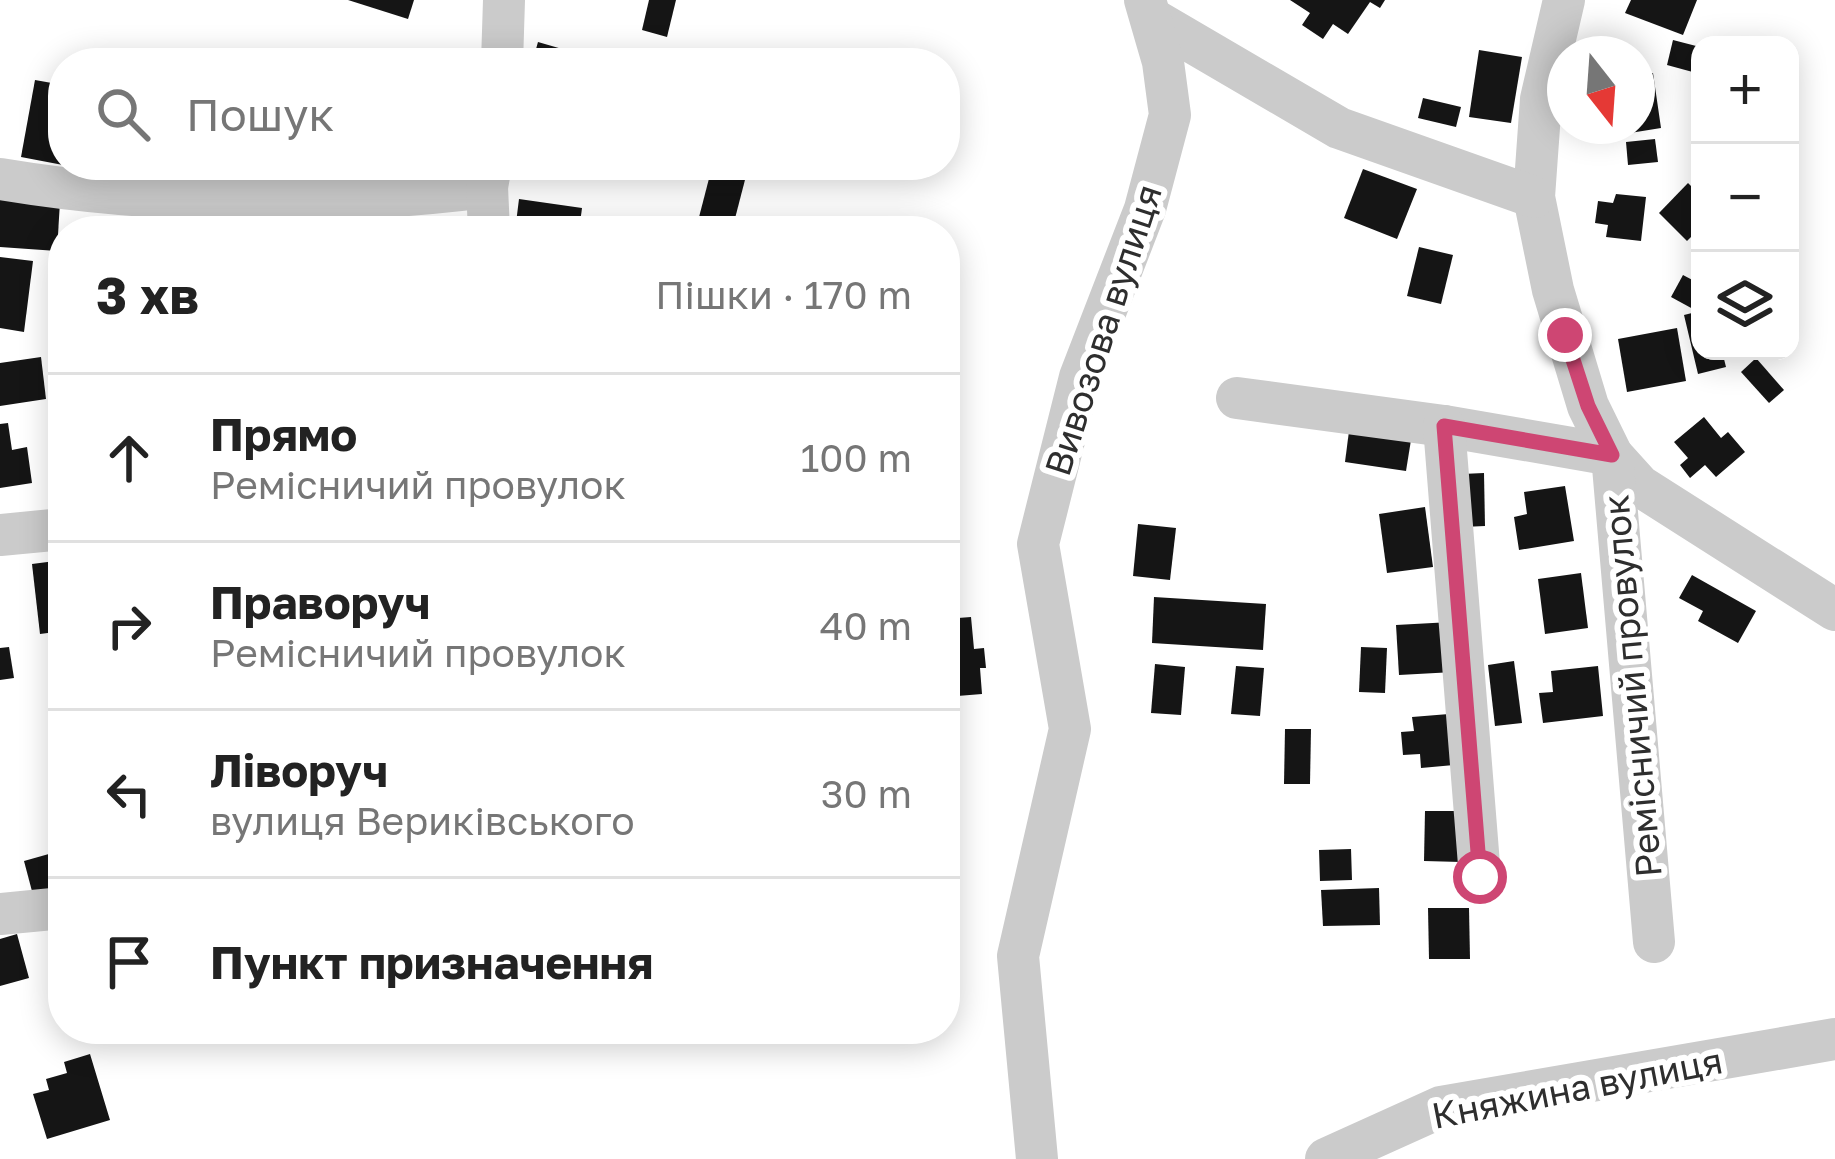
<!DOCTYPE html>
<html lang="uk">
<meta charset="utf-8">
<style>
:root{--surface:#fff;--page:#f2f2f2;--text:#222;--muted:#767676;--line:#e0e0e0}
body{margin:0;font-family:"Golos Text",sans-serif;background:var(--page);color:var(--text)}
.controls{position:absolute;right:36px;top:36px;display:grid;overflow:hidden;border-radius:24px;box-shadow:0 6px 30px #0003}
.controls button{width:108px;height:108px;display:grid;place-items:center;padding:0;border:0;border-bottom:3px solid var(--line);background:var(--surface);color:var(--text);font:60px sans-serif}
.compass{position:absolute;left:1547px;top:36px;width:108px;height:108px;border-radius:50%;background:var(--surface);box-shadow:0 6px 30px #0003;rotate:163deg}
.stop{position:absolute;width:36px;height:36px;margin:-27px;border:9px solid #ce4673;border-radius:50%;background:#fff}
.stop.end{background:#ce4673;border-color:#fff;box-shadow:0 3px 12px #0008}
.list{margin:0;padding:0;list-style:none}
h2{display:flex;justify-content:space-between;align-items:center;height:156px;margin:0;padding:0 48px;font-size:51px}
h2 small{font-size:39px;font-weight:400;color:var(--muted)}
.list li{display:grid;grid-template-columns:78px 1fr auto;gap:36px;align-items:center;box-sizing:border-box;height:168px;padding:0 48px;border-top:3px solid var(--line)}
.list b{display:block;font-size:45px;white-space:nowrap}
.list p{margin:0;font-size:39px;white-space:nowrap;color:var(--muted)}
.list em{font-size:39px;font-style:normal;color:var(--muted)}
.icon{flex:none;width:66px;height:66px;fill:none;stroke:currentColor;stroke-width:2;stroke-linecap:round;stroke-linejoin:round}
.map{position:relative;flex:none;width:1835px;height:1159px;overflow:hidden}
.search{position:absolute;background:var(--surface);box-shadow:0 6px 30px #0003;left:48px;top:48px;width:912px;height:132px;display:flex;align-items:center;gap:30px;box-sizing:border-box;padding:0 42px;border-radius:48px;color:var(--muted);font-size:45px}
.panel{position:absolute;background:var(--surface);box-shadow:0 6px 30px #0003;left:48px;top:216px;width:912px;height:828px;border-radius:48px}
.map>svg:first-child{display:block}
.building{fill:#151515}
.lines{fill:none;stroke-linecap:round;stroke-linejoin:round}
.minor{stroke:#cbcbcb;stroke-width:42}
.route{stroke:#ce4673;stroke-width:15}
.labels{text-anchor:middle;stroke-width:12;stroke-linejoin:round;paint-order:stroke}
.street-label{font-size:36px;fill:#2e2e2e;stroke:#fff}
</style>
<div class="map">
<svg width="1835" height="1159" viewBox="0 0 1835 1159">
<rect width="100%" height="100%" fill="#fff"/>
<!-- building -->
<g class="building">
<polygon points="348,0 414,0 408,19"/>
<polygon points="649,0 676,0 667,37 642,30"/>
<polygon points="1290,0 1385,0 1380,8 1370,2 1348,34 1333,24 1323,39 1302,25 1310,13"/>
<polygon points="1631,0 1697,0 1683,35 1625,13"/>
<polygon points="1673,40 1700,47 1700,74 1667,65"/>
<polygon points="538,42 607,62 607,63 532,63"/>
<polygon points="1479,50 1522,57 1511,123 1469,117"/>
<polygon points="1653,73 1661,128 1630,133 1629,126 1637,126 1637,75"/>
<polygon points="35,80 63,85 63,165 21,157"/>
<polygon points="1423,98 1461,107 1456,127 1418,118"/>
<polygon points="1655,139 1658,162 1628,165 1626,142"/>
<polygon points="712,167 746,176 732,230 698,221"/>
<polygon points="1363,169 1417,189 1397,239 1344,218"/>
<polygon points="1688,183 1700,195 1700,228 1687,241 1659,213"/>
<polygon points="1616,194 1646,197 1641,241 1606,237 1608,225 1595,223 1598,201 1613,203"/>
<polygon points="0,198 60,202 57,251 0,247"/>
<polygon points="519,199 582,208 579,231 515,231"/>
<polygon points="1419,247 1453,255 1441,304 1407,296"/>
<polygon points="0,257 33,261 24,332 0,328"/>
<polygon points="1683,275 1700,284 1700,303 1693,309 1671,297"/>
<polygon points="1700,311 1700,351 1722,351 1726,367 1698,374 1684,315"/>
<polygon points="1677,328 1686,381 1627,392 1618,339"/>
<polygon points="41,357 46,399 0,406 0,363"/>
<polygon points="1756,358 1784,390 1769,403 1741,372"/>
<polygon points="1704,417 1721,438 1728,432 1745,452 1716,477 1705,465 1690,478 1680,465 1688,458 1674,442"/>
<polygon points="8,423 12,450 27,447 32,483 0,488 0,424"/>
<polygon points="1349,431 1411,440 1406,471 1345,462"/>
<polygon points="1484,473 1485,526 1463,527 1462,474"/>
<polygon points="1565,486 1574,541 1519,550 1514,517 1527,514 1524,492"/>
<polygon points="1425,507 1433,567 1387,573 1379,514"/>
<polygon points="1138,524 1176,528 1170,580 1133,576"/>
<polygon points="63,560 63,631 40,634 32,564"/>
<polygon points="1581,573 1588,628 1545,634 1538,579"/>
<polygon points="1692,575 1756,611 1738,643 1698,621 1703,611 1679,598"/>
<polygon points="1154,597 1266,604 1263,650 1152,643"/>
<polygon points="971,617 974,649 984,648 986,668 980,668 982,694 945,697 945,619"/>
<polygon points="1451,622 1454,672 1399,675 1396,625"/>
<polygon points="9,647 14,678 0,680 0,648"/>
<polygon points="1361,647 1387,648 1385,693 1359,692"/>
<polygon points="1514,661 1522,723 1495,726 1488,665"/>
<polygon points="1155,664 1185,667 1181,715 1151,713"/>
<polygon points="1236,666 1264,668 1260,716 1231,714"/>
<polygon points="1598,666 1603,716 1543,723 1539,693 1553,692 1551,671"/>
<polygon points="1449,714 1454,765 1421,768 1420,754 1403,755 1401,732 1414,731 1412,717"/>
<polygon points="1285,729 1311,729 1310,784 1284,784"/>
<polygon points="1425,811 1462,811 1461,862 1424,861"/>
<polygon points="1351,849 1352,880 1320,881 1319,850"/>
<polygon points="63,850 63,887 33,895 24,861"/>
<polygon points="1379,888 1380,925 1323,926 1321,890"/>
<polygon points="1428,908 1469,908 1470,959 1429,959"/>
<polygon points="17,934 29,978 0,986 0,939"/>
<polygon points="90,1054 110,1120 47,1139 33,1094 49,1090 46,1079 67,1073 64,1062"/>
</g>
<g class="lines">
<!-- minor -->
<g class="minor">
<polyline points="1564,0 1541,99 1534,197 1553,290 1588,406 1612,455 1640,486 1835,610"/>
<polyline points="1151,18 1339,128 1534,197"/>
<polyline points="502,63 504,0"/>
<path d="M 0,179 C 156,205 330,207 487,187 L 491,165"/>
<polyline points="487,187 489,231"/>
<polyline points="1237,398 1444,426 1612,455 1654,942"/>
<polyline points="1444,426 1480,877"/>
<polyline points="0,535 63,529"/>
<polyline points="0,914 63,908"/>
<polyline points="1037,1159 1018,956 1070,729 1038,544 1080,377 1145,209 1170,115 1163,62 1145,0"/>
<polyline points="1326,1159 1441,1107 1835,1039"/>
</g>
</g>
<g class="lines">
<!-- route -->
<polyline class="route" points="1480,877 1444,426 1612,455 1588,406 1565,335"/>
</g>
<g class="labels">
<!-- street labels -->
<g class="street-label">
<text transform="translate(1103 330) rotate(-72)" y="13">Вивозова вулиця</text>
<text transform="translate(1632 686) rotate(-95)" y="13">Ремісничий провулок</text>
<text transform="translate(1577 1088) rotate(-11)" y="13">Княжина вулиця</text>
</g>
</g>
</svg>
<div class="controls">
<button>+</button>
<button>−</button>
<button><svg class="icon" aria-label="layers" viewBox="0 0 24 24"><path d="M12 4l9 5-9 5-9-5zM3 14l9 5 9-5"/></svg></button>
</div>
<svg class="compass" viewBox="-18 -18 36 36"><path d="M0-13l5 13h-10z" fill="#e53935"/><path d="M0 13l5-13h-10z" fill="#767676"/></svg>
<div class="stop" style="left:1480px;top:877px"></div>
<div class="stop end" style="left:1565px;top:335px"></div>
<div class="search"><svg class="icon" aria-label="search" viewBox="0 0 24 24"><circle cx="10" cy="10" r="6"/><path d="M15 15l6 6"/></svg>Пошук</div>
<section class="panel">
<h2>3 хв<small>Пішки · 170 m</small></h2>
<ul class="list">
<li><svg class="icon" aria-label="ahead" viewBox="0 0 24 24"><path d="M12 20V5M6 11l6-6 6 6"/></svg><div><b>Прямо</b><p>Ремісничий провулок</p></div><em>100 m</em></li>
<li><svg class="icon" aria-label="right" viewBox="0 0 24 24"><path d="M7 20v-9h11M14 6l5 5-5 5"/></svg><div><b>Праворуч</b><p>Ремісничий провулок</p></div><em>40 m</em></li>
<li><svg class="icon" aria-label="left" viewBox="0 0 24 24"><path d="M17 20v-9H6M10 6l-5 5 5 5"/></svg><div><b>Ліворуч</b><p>вулиця Вериківського</p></div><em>30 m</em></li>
<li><svg class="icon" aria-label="arrive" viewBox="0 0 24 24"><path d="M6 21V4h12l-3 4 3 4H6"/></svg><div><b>Пункт призначення</b></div></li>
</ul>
</section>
</div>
